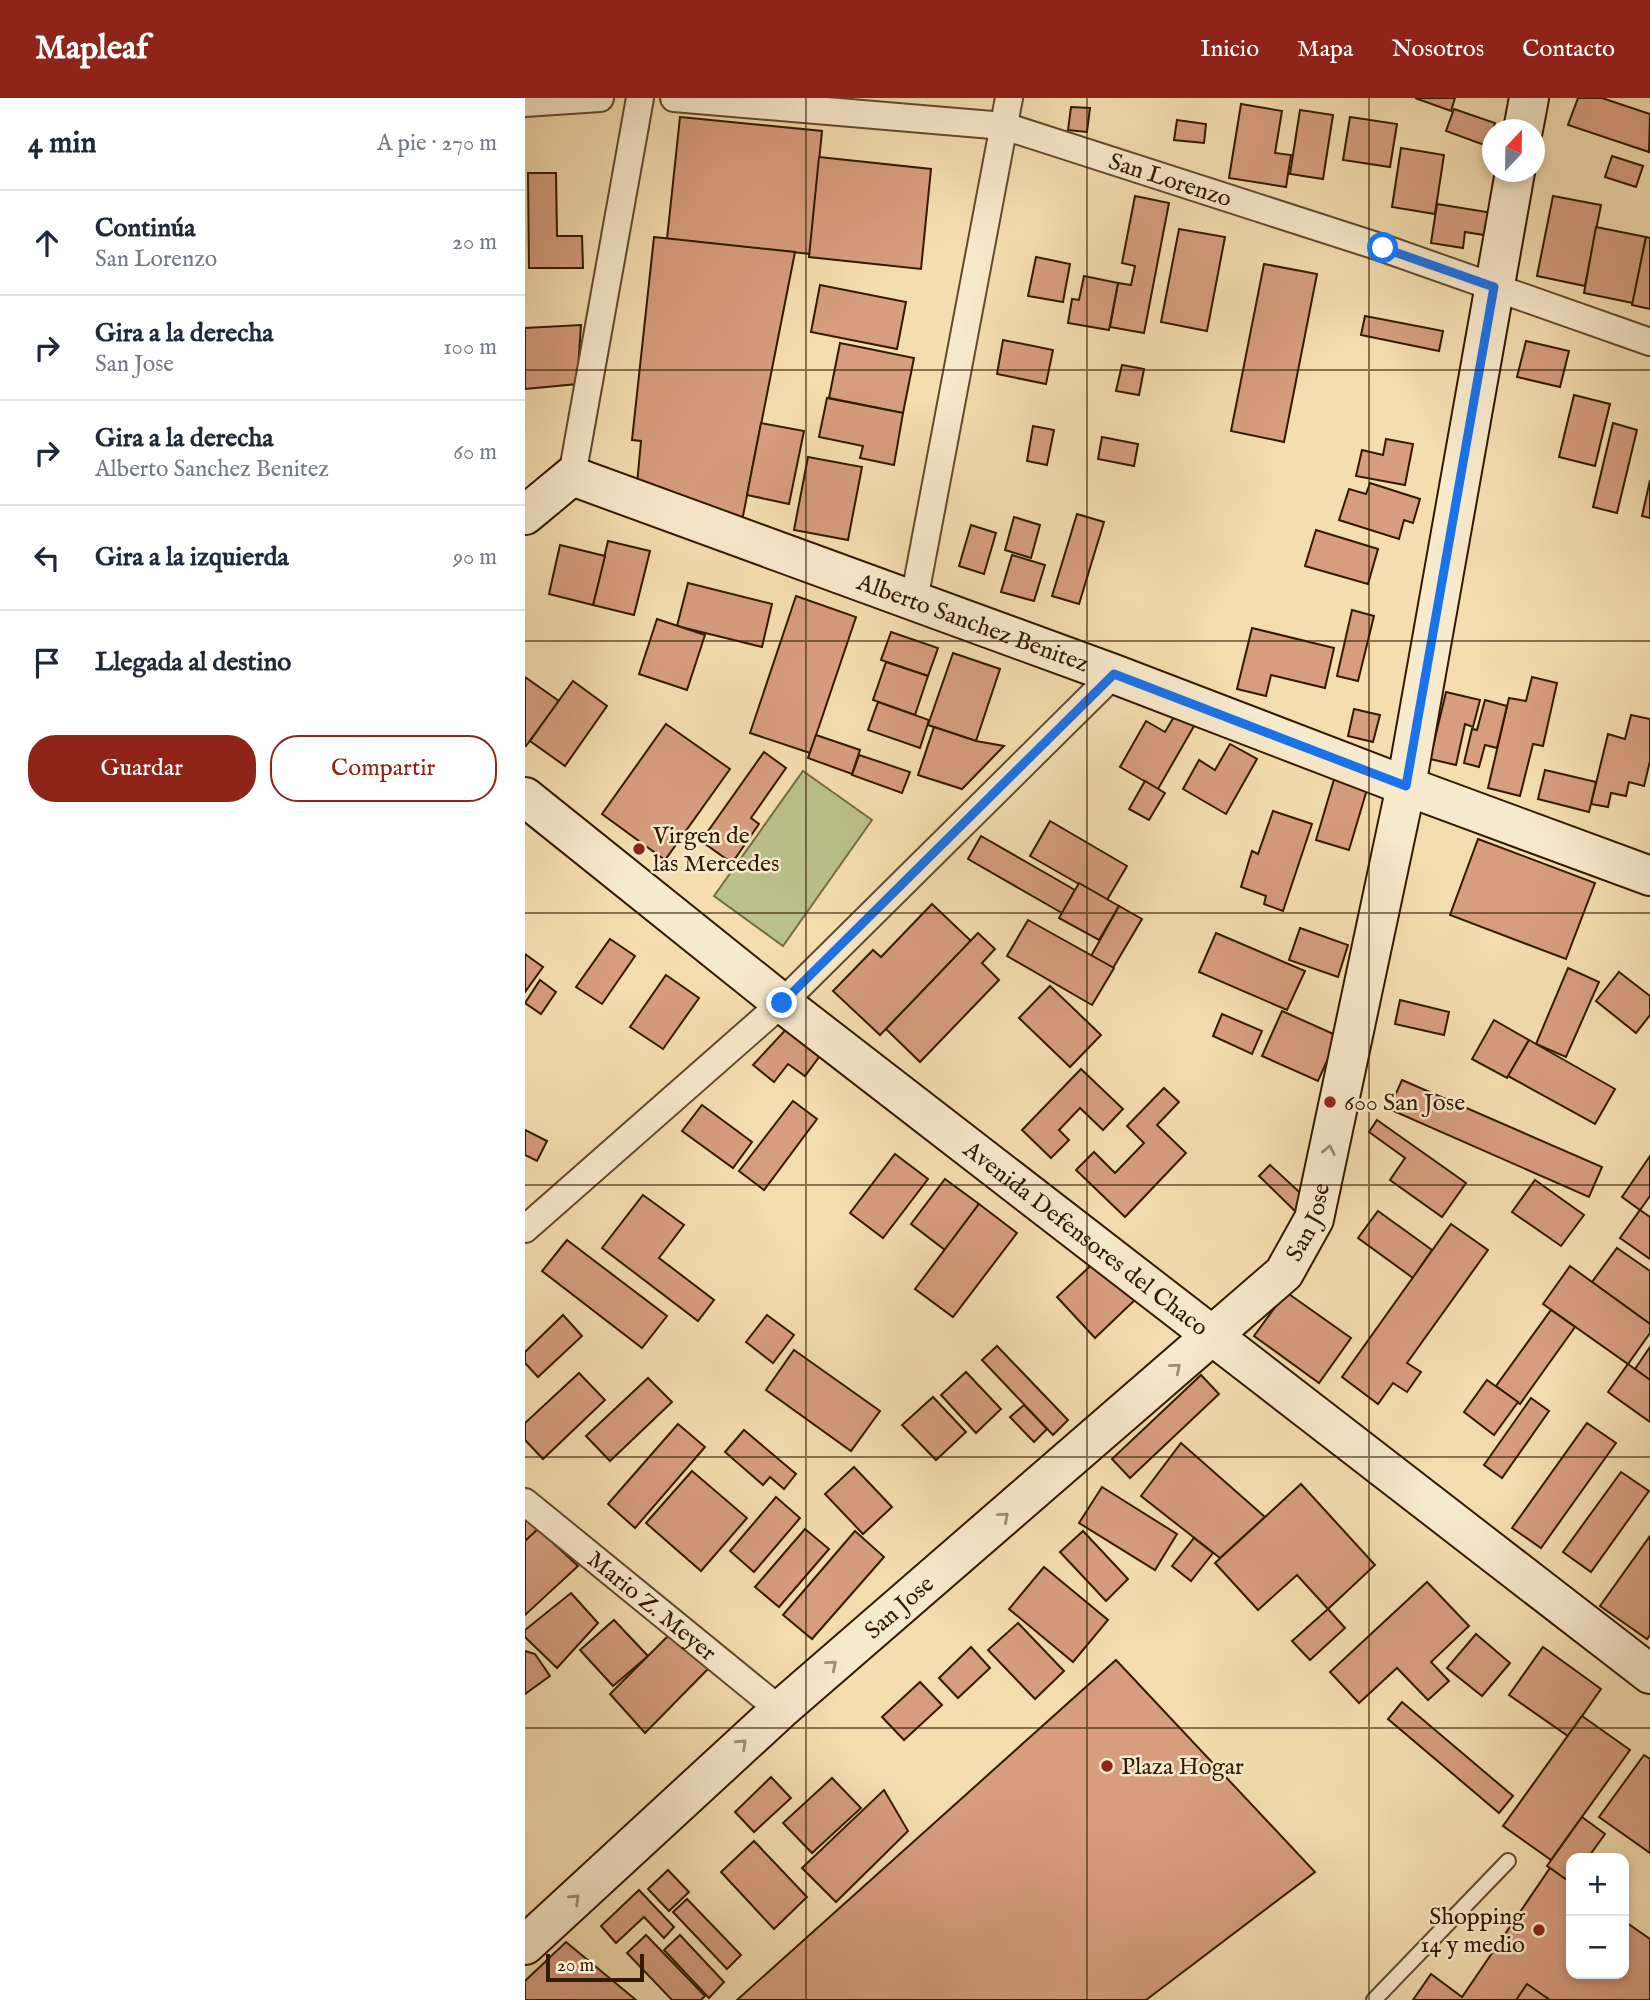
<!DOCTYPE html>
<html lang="es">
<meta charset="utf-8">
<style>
:root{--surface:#fff;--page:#f2f2f3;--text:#1f2937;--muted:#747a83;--line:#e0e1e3;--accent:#8f2418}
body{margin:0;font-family:"IM FELL English",serif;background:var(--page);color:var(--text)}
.controls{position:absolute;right:21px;bottom:21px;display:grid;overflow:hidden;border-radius:14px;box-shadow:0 4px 10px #0003}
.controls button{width:63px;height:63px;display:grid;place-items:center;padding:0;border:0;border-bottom:2px solid var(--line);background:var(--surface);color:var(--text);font:35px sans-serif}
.compass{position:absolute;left:957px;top:21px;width:63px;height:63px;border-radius:50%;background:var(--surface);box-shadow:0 4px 10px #0003;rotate:22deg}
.scale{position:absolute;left:21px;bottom:18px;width:98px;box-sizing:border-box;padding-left:7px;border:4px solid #331901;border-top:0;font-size:19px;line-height:24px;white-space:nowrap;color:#331901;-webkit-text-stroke:5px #f8eacc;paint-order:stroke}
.stop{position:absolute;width:21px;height:21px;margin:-16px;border:5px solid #1a73e8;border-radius:50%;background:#fff}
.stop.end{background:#1a73e8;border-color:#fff;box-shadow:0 2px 7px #0008}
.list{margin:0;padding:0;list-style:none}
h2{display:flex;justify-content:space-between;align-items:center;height:91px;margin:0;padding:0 28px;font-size:30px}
h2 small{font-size:23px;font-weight:400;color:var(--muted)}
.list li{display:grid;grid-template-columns:46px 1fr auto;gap:21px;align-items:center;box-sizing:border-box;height:105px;padding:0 28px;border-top:2px solid var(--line)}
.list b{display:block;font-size:26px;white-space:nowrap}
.list p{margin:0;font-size:23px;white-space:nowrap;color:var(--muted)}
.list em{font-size:23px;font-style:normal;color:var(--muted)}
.actions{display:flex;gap:14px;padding:21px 28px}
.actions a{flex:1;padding:16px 0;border:2px solid var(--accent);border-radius:28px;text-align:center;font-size:24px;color:var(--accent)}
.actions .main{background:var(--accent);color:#fff}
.icon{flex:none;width:38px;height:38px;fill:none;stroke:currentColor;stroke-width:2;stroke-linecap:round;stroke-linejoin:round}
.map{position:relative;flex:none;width:1125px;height:1902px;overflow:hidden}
header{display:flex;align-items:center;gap:42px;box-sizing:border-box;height:98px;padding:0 35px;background:var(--accent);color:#fff}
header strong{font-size:33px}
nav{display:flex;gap:38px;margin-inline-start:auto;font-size:24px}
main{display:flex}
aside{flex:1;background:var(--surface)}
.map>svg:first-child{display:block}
.green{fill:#bac18c;stroke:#766d46;stroke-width:2}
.building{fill:#d79d7f;stroke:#331901;stroke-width:2}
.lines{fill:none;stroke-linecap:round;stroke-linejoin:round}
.lane-casing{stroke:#634a2d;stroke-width:18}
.street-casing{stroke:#634a2d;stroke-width:30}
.secondary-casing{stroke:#331901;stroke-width:42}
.lane{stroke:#f8eacc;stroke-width:14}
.street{stroke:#f8eacc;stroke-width:26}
.secondary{stroke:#f8eacc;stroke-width:38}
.oneway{stroke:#9f8c71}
.route{stroke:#1a73e8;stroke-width:9}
.grid{fill:none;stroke:#331901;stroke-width:2;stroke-opacity:0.55}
.poi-dot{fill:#8f2418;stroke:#f8eacc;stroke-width:2.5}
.labels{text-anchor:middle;stroke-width:5;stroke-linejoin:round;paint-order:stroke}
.street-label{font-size:24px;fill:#331901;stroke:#f8eacc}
.poi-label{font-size:24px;fill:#331901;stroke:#f8eacc;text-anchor:start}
</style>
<header>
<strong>Mapleaf</strong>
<nav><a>Inicio</a><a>Mapa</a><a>Nosotros</a><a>Contacto</a></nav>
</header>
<main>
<aside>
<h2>4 min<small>A pie · 270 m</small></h2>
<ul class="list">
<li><svg class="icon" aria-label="ahead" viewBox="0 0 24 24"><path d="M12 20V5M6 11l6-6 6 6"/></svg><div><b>Continúa</b><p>San Lorenzo</p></div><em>20 m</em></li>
<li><svg class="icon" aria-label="right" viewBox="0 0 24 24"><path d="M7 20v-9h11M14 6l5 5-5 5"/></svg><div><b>Gira a la derecha</b><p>San Jose</p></div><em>100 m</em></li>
<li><svg class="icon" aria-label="right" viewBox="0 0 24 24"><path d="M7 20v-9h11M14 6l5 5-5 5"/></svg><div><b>Gira a la derecha</b><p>Alberto Sanchez Benitez</p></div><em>60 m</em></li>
<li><svg class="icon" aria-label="left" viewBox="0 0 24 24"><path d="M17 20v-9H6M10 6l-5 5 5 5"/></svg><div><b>Gira a la izquierda</b></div><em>90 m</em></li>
<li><svg class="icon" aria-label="arrive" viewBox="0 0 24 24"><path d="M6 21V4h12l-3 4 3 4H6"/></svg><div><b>Llegada al destino</b></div></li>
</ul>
<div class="actions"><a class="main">Guardar</a><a>Compartir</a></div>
</aside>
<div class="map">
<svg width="1125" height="1902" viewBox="0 0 1125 1902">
<rect width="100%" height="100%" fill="#f4deb0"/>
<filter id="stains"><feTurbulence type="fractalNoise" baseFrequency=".00286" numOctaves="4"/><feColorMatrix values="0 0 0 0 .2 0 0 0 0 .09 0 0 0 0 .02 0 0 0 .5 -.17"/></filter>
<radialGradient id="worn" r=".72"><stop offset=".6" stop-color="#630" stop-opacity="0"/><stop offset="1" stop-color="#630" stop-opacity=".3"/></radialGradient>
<!-- green -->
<polygon class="green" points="278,673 347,722 258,848 189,798"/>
<!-- building -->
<g class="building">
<polygon points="890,0 930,0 926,13"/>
<polygon points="1053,0 1077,0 1125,16 1124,54 1043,27"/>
<polygon points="716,6 757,13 750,55 766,57 761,89 704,80"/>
<polygon points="546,9 565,10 562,34 543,32"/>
<polygon points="929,11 970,25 962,48 921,33"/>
<polygon points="775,12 808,17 798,81 765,76"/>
<polygon points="155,19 297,33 285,156 142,141"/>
<polygon points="825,19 872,26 865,69 818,62"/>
<polygon points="652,22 681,26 679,45 649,42"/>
<polygon points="876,50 919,57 910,116 867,109"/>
<polygon points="1087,58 1118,68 1111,89 1080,79"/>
<polygon points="294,59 406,71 396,171 284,159"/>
<polygon points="3,75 31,75 32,138 57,138 58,170 4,170"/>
<polygon points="610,98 644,105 619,235 585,229 593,185 606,187 610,168 597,165"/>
<polygon points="1028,98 1076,107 1060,188 1012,178"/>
<polygon points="912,106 968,115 965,138 940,134 938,150 906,145"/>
<polygon points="1071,129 1121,139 1108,205 1059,195"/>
<polygon points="654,131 700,139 682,233 636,224"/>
<polygon points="129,139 270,154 217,423 111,397 116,343 107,342"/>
<polygon points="1121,139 1125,140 1125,211 1107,207"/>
<polygon points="511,159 545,166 538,204 503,198"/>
<polygon points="739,166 792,176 759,344 706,333"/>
<polygon points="559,178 593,185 584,232 543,225 547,201 554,202"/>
<polygon points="295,187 381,204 372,251 286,234"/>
<polygon points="840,218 918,233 914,253 836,237"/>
<polygon points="56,227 52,286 0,291 0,230"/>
<polygon points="478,242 528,252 521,286 472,276"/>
<polygon points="1001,243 1044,253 1035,289 992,279"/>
<polygon points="315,245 389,260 378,315 304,300"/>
<polygon points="597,267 619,271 614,297 591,293"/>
<polygon points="1049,297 1085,306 1070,368 1034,359"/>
<polygon points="302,300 378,315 369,367 335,360 338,348 294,339"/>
<polygon points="236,325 279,333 264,406 222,397"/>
<polygon points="1088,325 1112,332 1092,415 1068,409"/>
<polygon points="508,328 529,332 522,367 502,363"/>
<polygon points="577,339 613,346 609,368 573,361"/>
<polygon points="861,341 888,346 880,387 831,378 837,352 858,357"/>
<polygon points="283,359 337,369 323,442 269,432"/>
<polygon points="1125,382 1125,420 1117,418"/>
<polygon points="845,385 895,401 888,425 879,422 874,441 814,422 824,391 841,396"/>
<polygon points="552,416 579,424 554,506 527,498"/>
<polygon points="489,419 515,427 506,460 480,452"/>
<polygon points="446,427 471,435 459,476 434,468"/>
<polygon points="791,432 853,451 843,486 780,468"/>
<polygon points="83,443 125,453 109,517 68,507"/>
<polygon points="35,447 80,458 68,507 24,496"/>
<polygon points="487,457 520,467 509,503 476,494"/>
<polygon points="163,485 247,506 237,549 152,528"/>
<polygon points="271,498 331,519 285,655 225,635"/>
<polygon points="827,512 849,518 833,583 812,578"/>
<polygon points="132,521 180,537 162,592 114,576"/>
<polygon points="727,530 809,550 800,590 746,577 741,598 712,591"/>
<polygon points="366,534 413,550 403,578 356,562"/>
<polygon points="428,555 475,571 451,643 403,627"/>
<polygon points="361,564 403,578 390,617 348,602"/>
<polygon points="0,579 34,603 1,648 0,647"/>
<polygon points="1007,579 1032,585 1018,648 1008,646 995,698 963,690 984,600 1001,603"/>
<polygon points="48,583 82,608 40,668 5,643"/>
<polygon points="921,594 955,602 948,629 940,626 931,667 905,661"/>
<polygon points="960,602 982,608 972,650 960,647 954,669 939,665 947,631 952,632"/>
<polygon points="353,604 404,622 395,650 343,632"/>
<polygon points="829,611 855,617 848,644 823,638"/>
<polygon points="650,617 669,628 633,691 595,669 621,623 640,634"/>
<polygon points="1106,617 1125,621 1125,663 1119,688 1104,684 1101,698 1086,695 1083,709 1066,706 1083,636 1100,641"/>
<polygon points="141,626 205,671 140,762 77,716"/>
<polygon points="409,629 451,643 479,648 437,691 393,677"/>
<polygon points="291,637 335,652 327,676 283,660"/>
<polygon points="705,646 732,661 701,716 658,691 674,662 690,672"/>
<polygon points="239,654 261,670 226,720 234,726 207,765 176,743"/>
<polygon points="334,657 385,674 377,695 327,677"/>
<polygon points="1020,672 1071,684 1064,714 1013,701"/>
<polygon points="810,678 843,688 824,752 791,742"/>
<polygon points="620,683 640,695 624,722 604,711"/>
<polygon points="748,713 787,726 758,813 739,806 741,798 716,789 727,753 733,756"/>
<polygon points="525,723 602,768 582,802 505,758"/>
<polygon points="456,738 550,792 537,815 443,761"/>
<polygon points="953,741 1070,785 1041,861 925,817"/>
<polygon points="554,785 594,808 574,842 534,820"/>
<polygon points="407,806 446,843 355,937 308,893 348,852 356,859"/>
<polygon points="594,808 617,821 588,870 566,858"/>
<polygon points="503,822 589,870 567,907 482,858"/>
<polygon points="775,830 823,847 813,879 764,862"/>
<polygon points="453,835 470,851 457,865 474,882 395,964 361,931"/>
<polygon points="691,835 780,873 762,912 674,874"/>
<polygon points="85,841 110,858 77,906 51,889"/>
<polygon points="0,856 18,869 0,894"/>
<polygon points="1043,870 1074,884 1041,959 1011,946"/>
<polygon points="1094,874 1125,898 1125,917 1111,935 1071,903"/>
<polygon points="141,877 174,900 138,951 105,929"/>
<polygon points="15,882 31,894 16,916 0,905"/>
<polygon points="525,888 576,937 545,969 494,920"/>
<polygon points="875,902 924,914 919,937 870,926"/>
<polygon points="757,913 813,938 793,983 737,958"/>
<polygon points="697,916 737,933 727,956 688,938"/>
<polygon points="969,922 1004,942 982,980 947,961"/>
<polygon points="266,926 300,951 280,978 263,966 249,984 228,967"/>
<polygon points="1004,942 1090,991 1070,1026 983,978"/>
<polygon points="556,971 598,1011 578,1032 555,1010 534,1032 544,1042 526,1060 497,1032"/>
<polygon points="877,982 1077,1069 1064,1099 864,1011"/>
<polygon points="639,990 654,1004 632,1027 661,1055 600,1119 551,1072 569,1054 590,1075 619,1045 602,1028"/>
<polygon points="268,1003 292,1021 239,1092 214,1073"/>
<polygon points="177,1007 227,1044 208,1070 157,1033"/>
<polygon points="852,1022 941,1085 917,1119 865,1082 880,1060 844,1034"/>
<polygon points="0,1032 22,1043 12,1063 0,1057"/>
<polygon points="370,1056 403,1081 358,1140 325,1115"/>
<polygon points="1125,1058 1125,1098 1115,1112 1097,1099"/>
<polygon points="745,1067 784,1103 772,1115 734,1078"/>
<polygon points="420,1081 454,1106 420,1152 386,1126"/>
<polygon points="1010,1082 1059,1117 1036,1148 987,1114"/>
<polygon points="118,1097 159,1127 134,1160 189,1202 173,1223 77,1150"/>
<polygon points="454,1106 492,1135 428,1219 390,1191"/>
<polygon points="1115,1112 1125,1119 1125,1161 1095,1140"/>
<polygon points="853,1113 907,1152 888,1180 833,1140"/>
<polygon points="926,1126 963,1152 882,1265 896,1274 882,1294 868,1285 853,1306 817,1279"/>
<polygon points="42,1142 142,1218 117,1250 17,1173"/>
<polygon points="1092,1150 1125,1173 1125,1226 1067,1184"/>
<polygon points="575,1159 613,1199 570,1240 532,1199"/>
<polygon points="1045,1168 1125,1226 1125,1235 1103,1266 1018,1206"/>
<polygon points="761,1194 826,1240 794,1285 729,1238"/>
<polygon points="1026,1212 1050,1229 995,1306 971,1288"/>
<polygon points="38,1217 57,1238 13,1279 0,1265 0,1254"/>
<polygon points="242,1217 269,1237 248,1265 221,1244"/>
<polygon points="472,1248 543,1322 528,1337 457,1262"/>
<polygon points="1125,1249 1125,1282 1110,1271"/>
<polygon points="269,1252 355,1313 326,1353 241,1292"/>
<polygon points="1103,1266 1125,1282 1125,1324 1083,1294"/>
<polygon points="441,1274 476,1311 451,1335 416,1297"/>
<polygon points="54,1275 80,1302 18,1361 0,1342 0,1325"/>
<polygon points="676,1277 694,1296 605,1380 587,1361"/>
<polygon points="123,1280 147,1304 85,1363 61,1338"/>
<polygon points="962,1282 993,1304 969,1337 939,1314"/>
<polygon points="408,1299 441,1334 411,1362 377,1327"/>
<polygon points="1006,1300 1024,1313 977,1380 959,1367"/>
<polygon points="499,1307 522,1331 509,1344 485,1319"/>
<polygon points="1062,1325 1091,1345 1016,1450 987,1430"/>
<polygon points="153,1326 180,1349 110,1430 83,1406"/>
<polygon points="219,1332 271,1376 259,1391 245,1379 238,1387 200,1354"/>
<polygon points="656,1345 740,1419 695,1460 616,1398"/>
<polygon points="329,1369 367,1409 338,1436 300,1396"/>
<polygon points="167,1373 222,1420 176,1473 121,1425"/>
<polygon points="1096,1374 1124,1393 1066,1474 1038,1454"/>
<polygon points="776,1386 850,1467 803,1511 772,1477 733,1512 690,1465"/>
<polygon points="577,1389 652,1436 630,1472 554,1425"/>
<polygon points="251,1399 275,1420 229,1474 205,1453"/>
<polygon points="0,1417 13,1431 0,1443"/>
<polygon points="13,1431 53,1468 0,1517 0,1443"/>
<polygon points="280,1431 304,1451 254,1509 230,1489"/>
<polygon points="330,1433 359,1459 287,1541 258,1517"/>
<polygon points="558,1433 603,1481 581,1503 535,1454"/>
<polygon points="1125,1438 1125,1537 1122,1541 1075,1508"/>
<polygon points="669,1440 688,1455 666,1483 647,1468"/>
<polygon points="519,1469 583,1522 548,1564 484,1511"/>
<polygon points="902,1484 944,1528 906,1564 924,1583 903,1602 872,1570 834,1605 805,1574"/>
<polygon points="46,1495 73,1525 32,1570 0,1539 0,1532"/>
<polygon points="803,1511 820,1530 785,1562 767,1543"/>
<polygon points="89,1522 123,1558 88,1588 55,1552"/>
<polygon points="493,1525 539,1573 510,1601 463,1552"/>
<polygon points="148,1533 184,1570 120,1635 85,1596"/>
<polygon points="951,1536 985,1565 957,1598 922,1570"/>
<polygon points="446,1549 465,1570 433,1600 414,1580"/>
<polygon points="1018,1549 1076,1591 1043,1638 984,1597"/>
<polygon points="0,1553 10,1556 25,1578 0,1596"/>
<polygon points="591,1562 790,1774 621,1902 212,1902"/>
<polygon points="395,1584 417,1607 379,1642 357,1619"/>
<polygon points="877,1604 988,1698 974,1715 863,1621"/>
<polygon points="1057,1618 1105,1652 1026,1762 978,1728"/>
<polygon points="1119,1657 1125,1661 1125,1755 1074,1719"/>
<polygon points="246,1679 266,1700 229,1734 210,1714"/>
<polygon points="307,1680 336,1710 287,1755 258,1725"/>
<polygon points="359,1692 383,1733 311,1804 277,1770"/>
<polygon points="1057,1719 1080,1736 1065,1757 1070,1760 1046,1760 1046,1785 1022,1768"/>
<polygon points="229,1743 282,1799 249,1831 196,1774"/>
<polygon points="1025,1770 1046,1785 1046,1876 1099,1876 1099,1823 1125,1841 1125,1902 888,1902 906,1876 937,1899"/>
<polygon points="143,1772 164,1794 144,1813 123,1791"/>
<polygon points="114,1792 149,1829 139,1840 119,1819 91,1845 76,1828"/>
<polygon points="162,1801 216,1857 202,1871 148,1814"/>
<polygon points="121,1837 180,1898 176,1902 147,1902 102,1855"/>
<polygon points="155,1837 199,1884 184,1900 139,1852"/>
<polygon points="41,1844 111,1902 0,1902 0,1883"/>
<polygon points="1002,1886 1025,1902 991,1902"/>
</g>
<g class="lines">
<defs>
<polyline id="lane" points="849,1902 983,1763"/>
<g id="street">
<path id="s1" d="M 149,0 L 479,28 L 858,150 L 1125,244"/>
<polyline points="0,5 75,0"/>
<polyline points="47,378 115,0"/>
<polyline points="389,502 484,0"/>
<polyline points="0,1131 257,905 589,576"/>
<path id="s2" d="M 0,1404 L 255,1612"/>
</g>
<g id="secondary">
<polyline points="998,32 1004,0"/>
<path id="s3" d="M 0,417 L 47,378 L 589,576 L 881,688 L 1125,778"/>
<path id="s4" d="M 0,699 L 257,905 L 1125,1576"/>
<path id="s5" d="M 0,1847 L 255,1612 L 759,1175 L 789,1121 L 881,688 L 990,74"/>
</g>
</defs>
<!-- lane casing -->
<use href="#lane" class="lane-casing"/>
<!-- street casing -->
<use href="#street" class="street-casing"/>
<!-- secondary casing -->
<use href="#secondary" class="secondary-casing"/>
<!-- lane -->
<use href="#lane" class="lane"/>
<!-- street -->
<use href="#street" class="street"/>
<!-- secondary -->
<use href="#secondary" class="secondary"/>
</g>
<!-- one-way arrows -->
<defs><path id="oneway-chevron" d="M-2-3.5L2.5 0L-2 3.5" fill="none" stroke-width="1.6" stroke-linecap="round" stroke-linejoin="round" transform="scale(1.75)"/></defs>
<g class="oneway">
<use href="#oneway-chevron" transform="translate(804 1052) rotate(-78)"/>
<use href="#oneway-chevron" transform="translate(651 1270) rotate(-41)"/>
<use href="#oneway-chevron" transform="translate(479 1419) rotate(-41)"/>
<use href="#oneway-chevron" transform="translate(307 1567) rotate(-41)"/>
<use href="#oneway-chevron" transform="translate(217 1646) rotate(-43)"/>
<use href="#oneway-chevron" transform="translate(50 1801) rotate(-43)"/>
</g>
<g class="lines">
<!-- route -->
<polyline class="route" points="257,905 589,576 881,688 969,189 858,150"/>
</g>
<!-- grid -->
<path class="grid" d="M 281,0 L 281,1902M 562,0 L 562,1902M 844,0 L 844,1902M 0,272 L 1125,272M 0,543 L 1125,543M 0,815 L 1125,815M 0,1087 L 1125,1087M 0,1359 L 1125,1359M 0,1630 L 1125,1630"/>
<!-- markers -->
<g class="poi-dot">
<circle cx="114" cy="751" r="7"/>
<circle cx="805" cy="1004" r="7"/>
<circle cx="582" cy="1668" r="7"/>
<circle cx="1014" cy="1832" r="7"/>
</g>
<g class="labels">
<!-- street labels -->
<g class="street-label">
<text dy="8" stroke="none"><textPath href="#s1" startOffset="506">San Lorenzo</textPath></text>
<text dy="8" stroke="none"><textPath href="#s3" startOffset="488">Alberto Sanchez Benitez</textPath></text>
<text dy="8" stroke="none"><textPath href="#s5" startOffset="1071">San Jose</textPath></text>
<text dy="8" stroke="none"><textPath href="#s4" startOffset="714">Avenida Defensores del Chaco</textPath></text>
<text dy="8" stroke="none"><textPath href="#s2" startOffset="164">Mario Z. Meyer</textPath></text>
<text dy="8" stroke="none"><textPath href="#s5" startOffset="504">San Jose</textPath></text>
</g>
<!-- poi labels -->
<g class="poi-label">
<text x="128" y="745">Virgen de<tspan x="128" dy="28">las Mercedes</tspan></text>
<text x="819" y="1012">600 San Jose</text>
<text x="596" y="1676">Plaza Hogar</text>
<text x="1000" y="1826" text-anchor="end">Shopping<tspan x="1000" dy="28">14 y medio</tspan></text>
</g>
</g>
<rect width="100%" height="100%" filter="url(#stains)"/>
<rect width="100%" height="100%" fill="url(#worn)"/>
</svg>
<div class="controls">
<button>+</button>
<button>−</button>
</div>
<svg class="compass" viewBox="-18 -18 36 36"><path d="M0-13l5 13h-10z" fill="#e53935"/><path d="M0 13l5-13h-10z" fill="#747a83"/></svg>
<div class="scale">20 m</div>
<div class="stop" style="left:858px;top:150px"></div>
<div class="stop end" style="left:257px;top:905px"></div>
</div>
</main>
